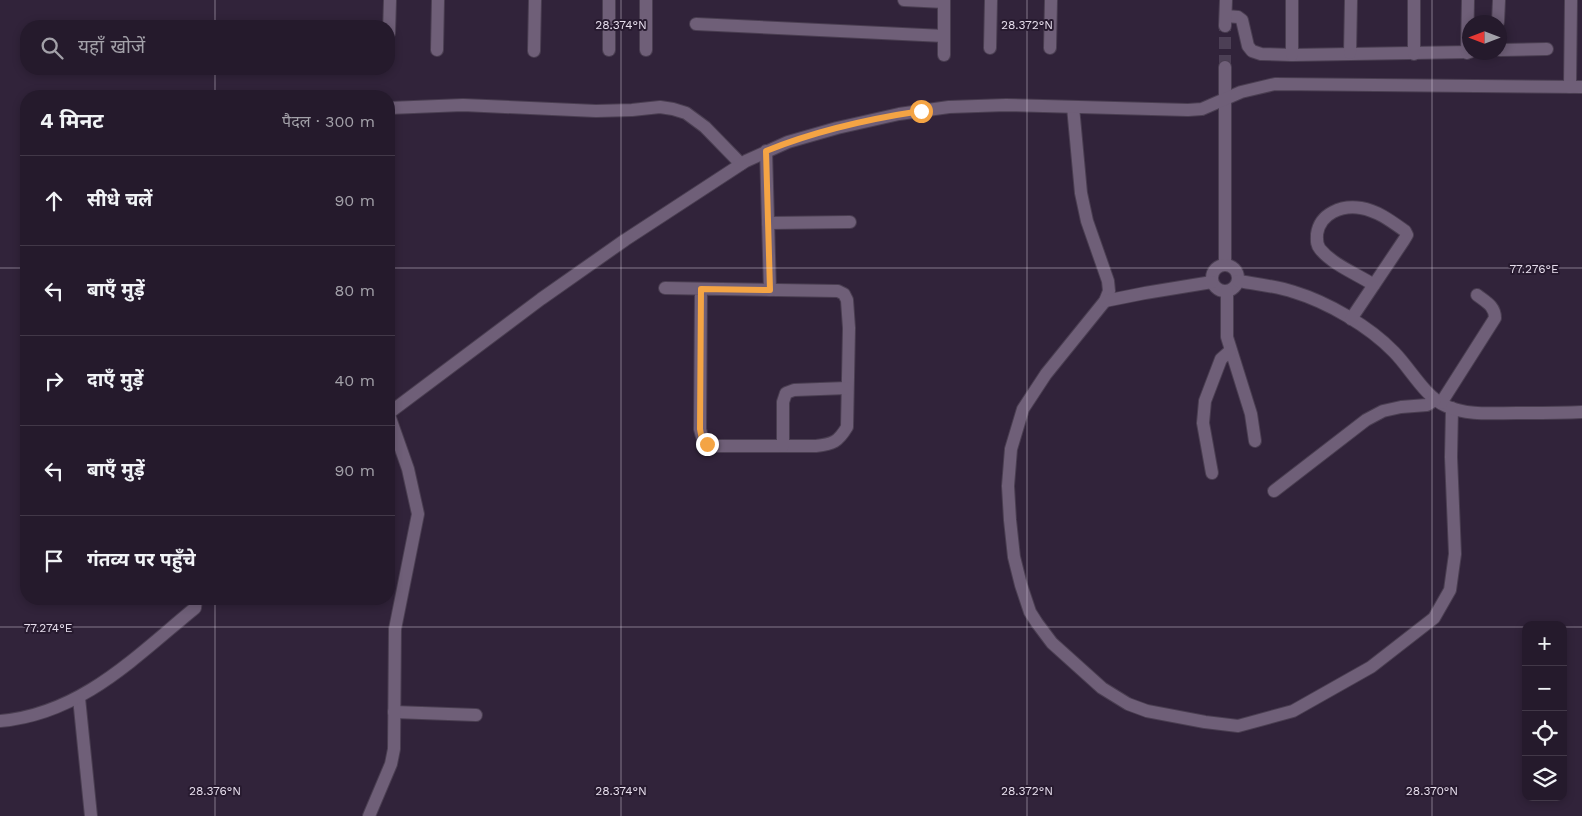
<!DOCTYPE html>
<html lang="hi">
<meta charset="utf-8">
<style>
:root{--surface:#251a2c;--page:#2d2334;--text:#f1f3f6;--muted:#a3a1a9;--line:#423848}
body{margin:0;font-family:"Work Sans","Noto Sans Devanagari",sans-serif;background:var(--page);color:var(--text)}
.controls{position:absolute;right:15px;bottom:15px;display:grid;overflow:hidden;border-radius:10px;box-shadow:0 2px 8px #0003}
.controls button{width:45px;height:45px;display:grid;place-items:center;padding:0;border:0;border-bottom:1px solid var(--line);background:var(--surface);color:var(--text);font:25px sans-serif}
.compass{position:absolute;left:1462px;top:15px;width:45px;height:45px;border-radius:50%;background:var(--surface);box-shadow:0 2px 8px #0003;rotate:270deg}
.stop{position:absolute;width:15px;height:15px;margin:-11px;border:4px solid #f4a444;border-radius:50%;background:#fff}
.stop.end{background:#f4a444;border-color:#fff;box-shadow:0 1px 5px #0008}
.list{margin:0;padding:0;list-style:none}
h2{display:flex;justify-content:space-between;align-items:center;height:65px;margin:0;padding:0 20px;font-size:21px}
h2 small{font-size:16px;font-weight:400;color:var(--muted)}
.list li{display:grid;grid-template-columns:32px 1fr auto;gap:15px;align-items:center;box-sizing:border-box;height:90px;padding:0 20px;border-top:1px solid var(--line)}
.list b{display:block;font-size:19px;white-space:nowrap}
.list em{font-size:16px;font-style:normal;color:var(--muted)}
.icon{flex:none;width:28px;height:28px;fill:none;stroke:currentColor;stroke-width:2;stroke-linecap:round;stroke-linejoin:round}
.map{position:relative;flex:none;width:1582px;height:816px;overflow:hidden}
.search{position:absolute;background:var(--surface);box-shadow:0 2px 8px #0003;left:20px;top:20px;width:375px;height:55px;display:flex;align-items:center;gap:12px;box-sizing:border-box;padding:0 18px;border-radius:20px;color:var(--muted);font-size:19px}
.panel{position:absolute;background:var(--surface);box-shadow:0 2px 8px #0003;left:20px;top:90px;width:375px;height:515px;border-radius:20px}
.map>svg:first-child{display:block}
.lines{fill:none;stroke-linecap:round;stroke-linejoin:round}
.minor-tunnel{stroke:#4c3f55;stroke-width:12;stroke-dasharray:12 6;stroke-linecap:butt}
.minor-casing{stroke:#4a3e51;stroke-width:14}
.minor{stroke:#6f5f78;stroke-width:12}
.route{stroke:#f4a444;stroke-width:6}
.ticks{fill:none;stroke:#e7deed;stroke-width:1;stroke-opacity:0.45}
.ticks-label{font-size:12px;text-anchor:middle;fill:#e7deed;stroke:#271a2f;stroke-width:4;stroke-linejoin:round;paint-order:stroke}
</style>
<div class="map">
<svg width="1582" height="816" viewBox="0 0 1582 816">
<rect width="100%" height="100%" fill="#31233a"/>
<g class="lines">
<!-- minor-tunnel -->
<polyline class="minor-tunnel" points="1225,67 1225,26"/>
<defs>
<g id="minor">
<polyline points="646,0 646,50"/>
<polyline points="904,0 944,2"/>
<polyline points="1226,16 1238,17 1242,20 1248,46 1252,51 1261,54 1292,55 1470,52"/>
<polyline points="1498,22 1499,0"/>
<polyline points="696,24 944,36"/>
<polyline points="1225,26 1226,0"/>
<polyline points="389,33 390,0"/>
<polyline points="990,48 991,0"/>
<polyline points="1050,48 1051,0"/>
<polyline points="437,50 438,0"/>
<polyline points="609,50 609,0"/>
<polyline points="1500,50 1547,49"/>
<polyline points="534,51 535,0"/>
<polyline points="1350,53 1351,0"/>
<polyline points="1467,53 1468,0"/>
<polyline points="1414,54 1414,0"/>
<polyline points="944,55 944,0"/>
<polyline points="1292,55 1292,0"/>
<polyline points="1225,67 1225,265"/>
<polyline points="1570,87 1571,0"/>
<polyline points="1073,107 1081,193 1087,221 1108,281 1109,291 1105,301 1046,374 1023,409 1011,449 1008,486 1010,520 1014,557 1021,585 1030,612 1037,623 1052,643 1102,688 1128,704 1147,711 1205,722 1238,726 1293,711 1371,667 1434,618 1450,590 1455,554 1451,457 1452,408"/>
<polyline points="389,108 463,105 596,111 632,110 660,107 673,109 686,113 705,127 741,164"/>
<polyline points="766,151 770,290"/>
<polyline points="768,223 850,222"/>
<circle cx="1225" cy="278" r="13"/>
<path d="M 1238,281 C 1256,284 1276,286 1294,292 C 1327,302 1369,326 1394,352 C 1410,368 1425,397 1446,406 C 1468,416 1493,413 1517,413 C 1539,413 1560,413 1582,412"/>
<path d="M 665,288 L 838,291 L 844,294 L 847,300 L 849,328 L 847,427 C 838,442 833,444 816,446 L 717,446 C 703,444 703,442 700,429 L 701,289"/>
<polyline points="1227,291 1227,337 1251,414 1255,441"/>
<polyline points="1105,301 1145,293 1212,282"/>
<path d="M 1351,319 L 1404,240 L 1407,235 L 1405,231 C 1391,221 1378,211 1361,208 C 1342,205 1320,213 1317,234 C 1317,240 1316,244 1320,249 C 1333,265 1357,274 1374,285"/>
<path d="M 1441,403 L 1495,318 C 1495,306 1486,302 1477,295"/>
<polyline points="389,413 541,299 625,240 746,161 788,142 837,128 899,114 949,107 1006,105 1188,110 1202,109 1241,92 1275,84 1582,87"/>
<polyline points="783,446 783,402 786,393 794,390 847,388"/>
<polyline points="1212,473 1203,423 1205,401 1221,359 1230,351"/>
<polyline points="1274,491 1366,420 1383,411 1401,407 1427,405 1435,400"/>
<polyline points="79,698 91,816"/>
<polyline points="394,712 476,715"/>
<path d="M 0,721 C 81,714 135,657 195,608 L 196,599"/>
<polyline points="369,816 391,764 394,749 395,629 418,514 408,469 389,415"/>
</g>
</defs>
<!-- minor casing -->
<use href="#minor" class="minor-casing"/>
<!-- minor -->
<use href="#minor" class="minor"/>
</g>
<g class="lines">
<!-- route -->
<path class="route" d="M 707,444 L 702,440 L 700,429 L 701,289 L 770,290 L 766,151 C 815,131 868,119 921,111"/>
</g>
<!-- ticks -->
<path class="ticks" d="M 215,0 L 215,26M 621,0 L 621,816M 1027,0 L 1027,816M 1432,0 L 1432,816M 215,69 L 215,96M 0,268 L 26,268M 389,268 L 1582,268M 215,599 L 215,816M 0,627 L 1526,627M 1563,627 L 1582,627"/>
<g class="ticks-label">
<text x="621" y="29">28.374°N</text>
<text x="1027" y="29">28.372°N</text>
<text x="1534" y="273">77.276°E</text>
<text x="48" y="632">77.274°E</text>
<text x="215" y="795">28.376°N</text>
<text x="621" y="795">28.374°N</text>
<text x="1027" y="795">28.372°N</text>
<text x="1432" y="795">28.370°N</text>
</g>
</svg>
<div class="controls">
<button>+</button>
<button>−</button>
<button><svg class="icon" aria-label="locate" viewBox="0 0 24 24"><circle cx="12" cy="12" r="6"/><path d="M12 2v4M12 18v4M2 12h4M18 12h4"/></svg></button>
<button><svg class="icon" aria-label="layers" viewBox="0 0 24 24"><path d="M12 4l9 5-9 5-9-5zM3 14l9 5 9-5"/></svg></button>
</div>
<svg class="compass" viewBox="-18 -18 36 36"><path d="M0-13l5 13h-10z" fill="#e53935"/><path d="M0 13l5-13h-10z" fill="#a3a1a9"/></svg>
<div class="stop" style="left:921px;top:111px"></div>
<div class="stop end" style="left:707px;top:444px"></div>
<div class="search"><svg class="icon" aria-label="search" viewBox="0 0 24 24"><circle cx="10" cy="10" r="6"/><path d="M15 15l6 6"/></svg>यहाँ खोजें</div>
<section class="panel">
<h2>4 मिनट<small>पैदल · 300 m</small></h2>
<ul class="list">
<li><svg class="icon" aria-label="ahead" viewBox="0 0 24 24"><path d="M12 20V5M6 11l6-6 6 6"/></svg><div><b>सीधे चलें</b></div><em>90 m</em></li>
<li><svg class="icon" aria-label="left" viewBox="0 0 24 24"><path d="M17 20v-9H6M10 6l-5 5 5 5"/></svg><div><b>बाएँ मुड़ें</b></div><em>80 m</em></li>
<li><svg class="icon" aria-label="right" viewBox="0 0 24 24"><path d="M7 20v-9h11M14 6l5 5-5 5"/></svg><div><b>दाएँ मुड़ें</b></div><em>40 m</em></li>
<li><svg class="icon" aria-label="left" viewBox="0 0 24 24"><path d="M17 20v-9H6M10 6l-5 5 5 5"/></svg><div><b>बाएँ मुड़ें</b></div><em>90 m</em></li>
<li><svg class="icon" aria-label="arrive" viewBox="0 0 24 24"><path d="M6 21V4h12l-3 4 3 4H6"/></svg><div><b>गंतव्य पर पहुँचे</b></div></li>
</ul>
</section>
</div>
